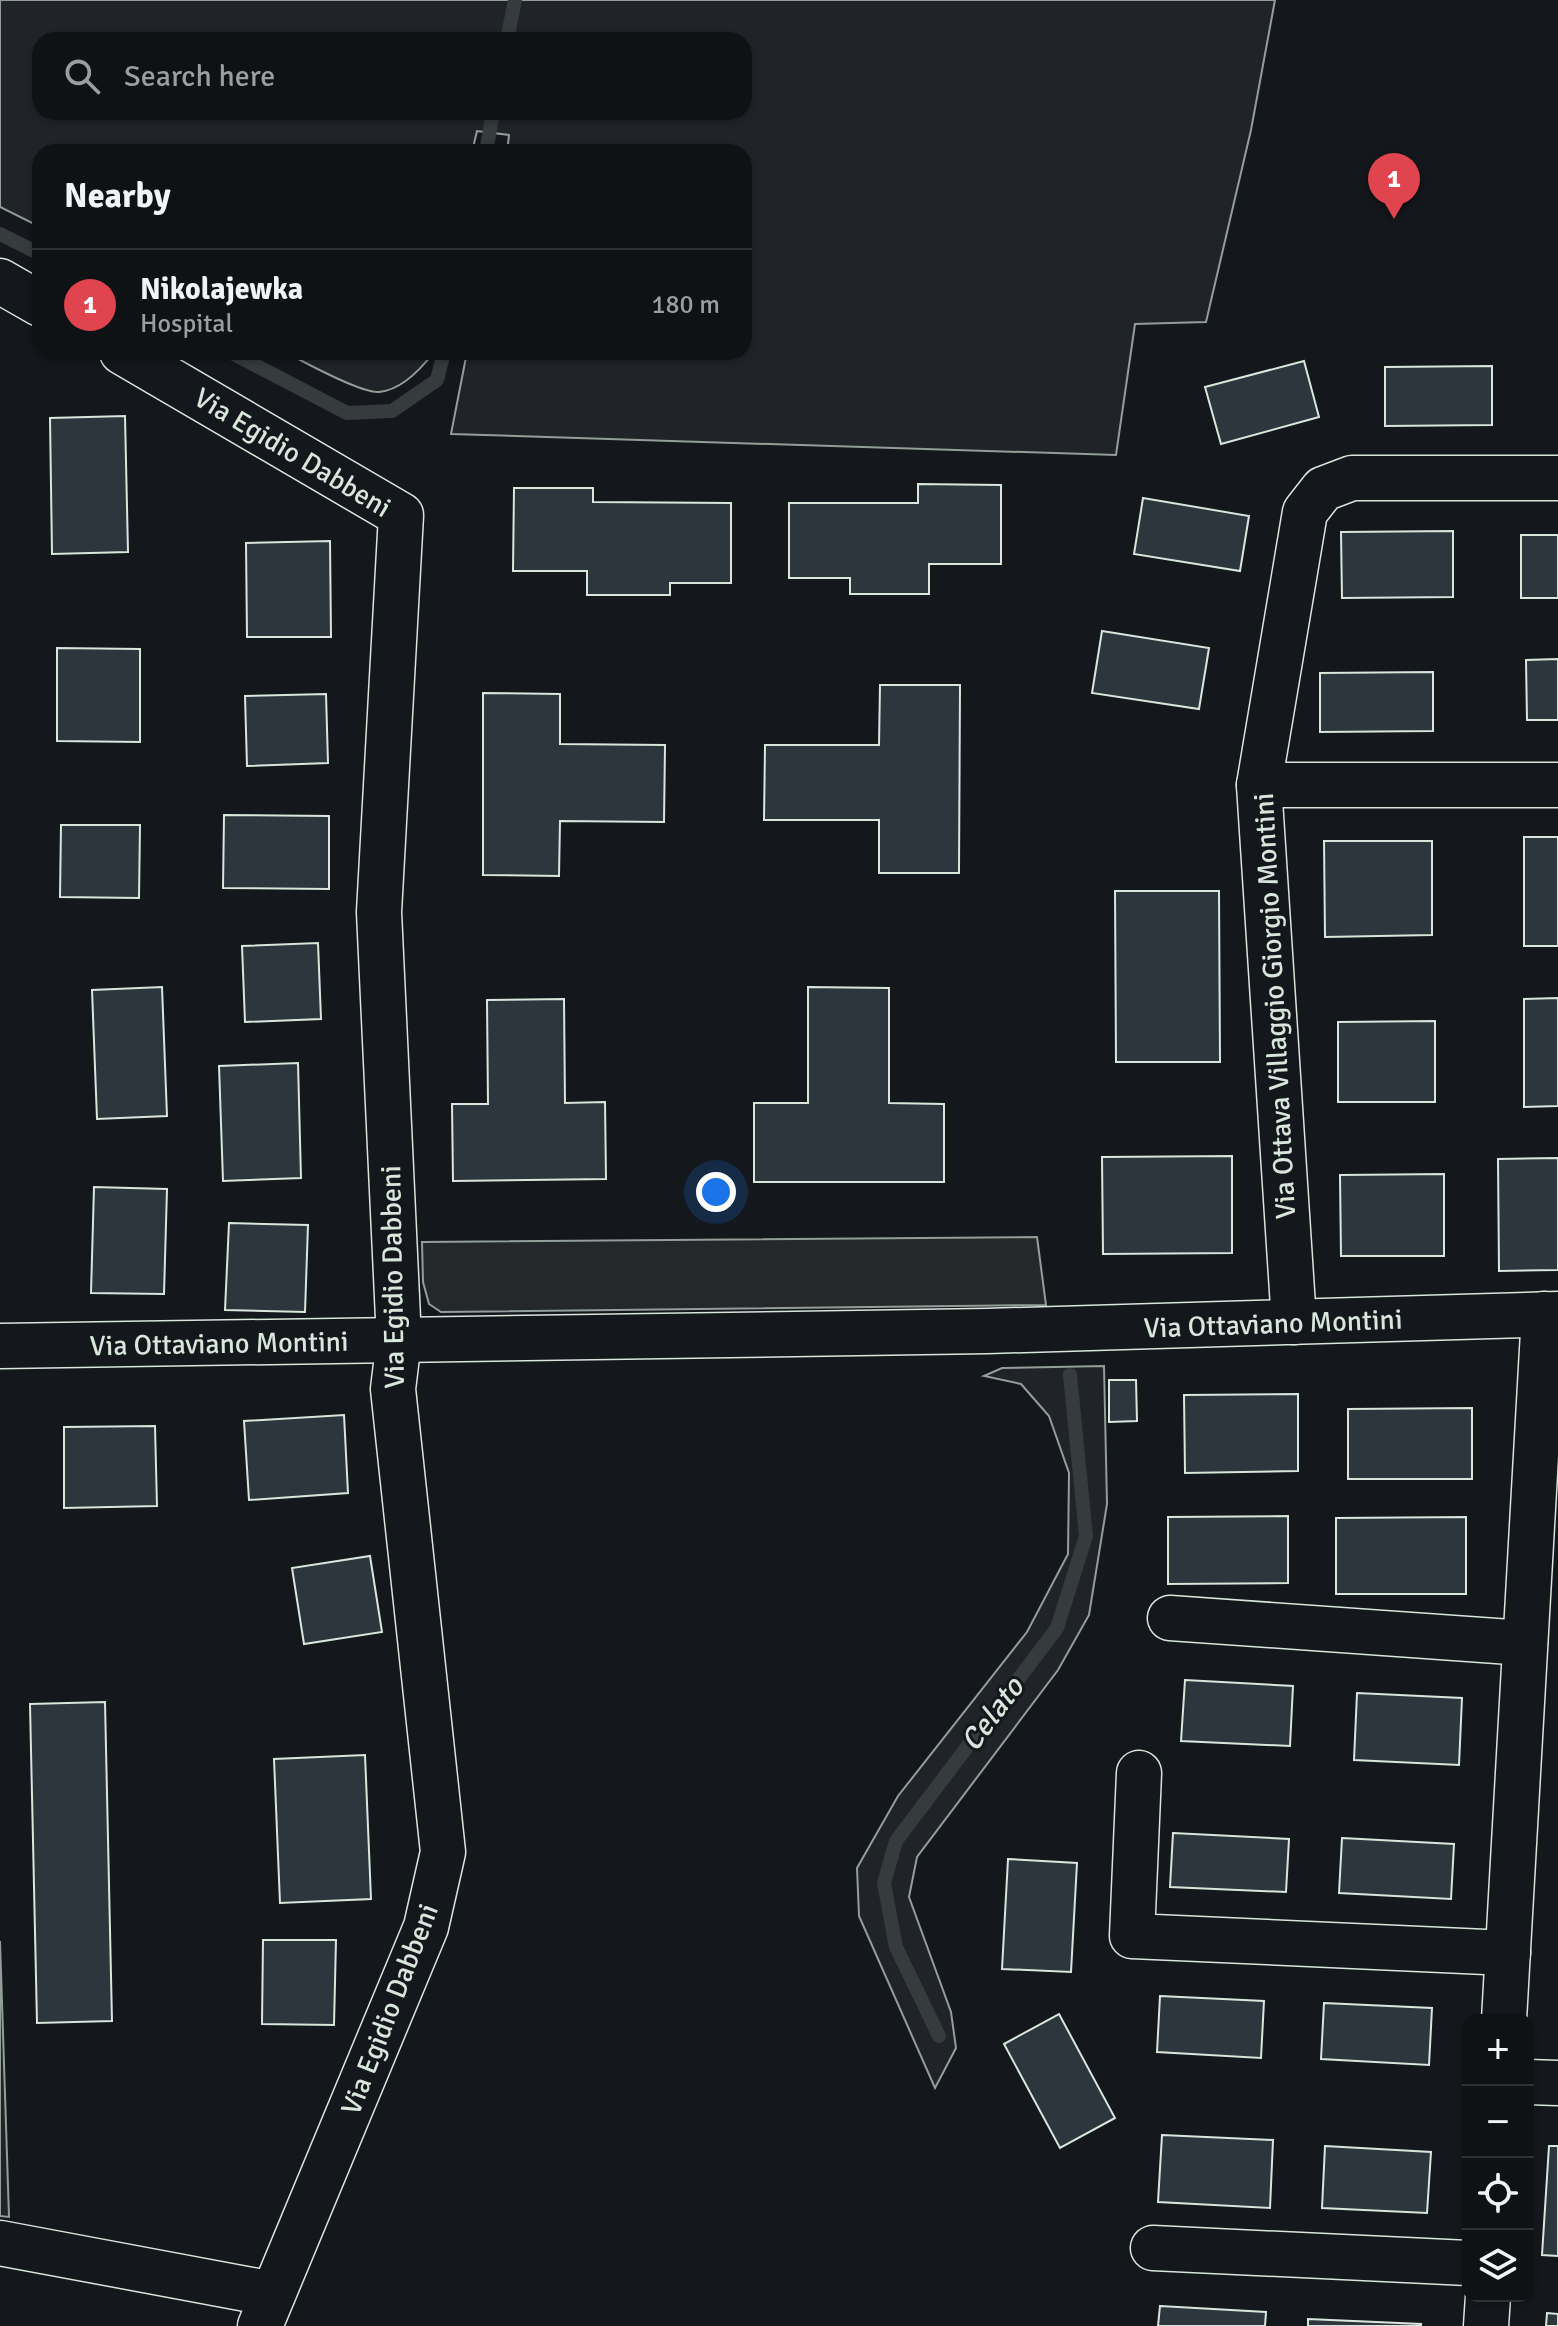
<!DOCTYPE html>
<meta charset="utf-8">
<style>
:root{--surface:#0f1215;--page:#181b1e;--text:#f1f3f6;--muted:#9b9ea0;--line:#2f3234;--accent:#ffb74d}
body{margin:0;font-family:Signika,sans-serif;background:var(--page);color:var(--text)}
.controls{position:absolute;right:24px;bottom:24px;display:grid;overflow:hidden;border-radius:16px;box-shadow:0 2px 6px #0004}
.controls button{width:72px;height:72px;display:grid;place-items:center;padding:0;border:0;border-bottom:2px solid var(--line);background:var(--surface);color:var(--text);font:40px sans-serif}
.you{position:absolute;left:716px;top:1192px;width:28px;height:28px;margin:-20px;border:6px solid #fff;border-radius:50%;background:#1a73e8;box-shadow:0 0 0 12px #1a73e833}
.badge{display:grid;place-items:center;width:52px;height:52px;border-radius:50%;background:var(--accent);color:#fff;font-size:26px;font-weight:700}
.pin{position:absolute;translate:-50% -66px;filter:drop-shadow(0 2px 4px #0008)}
.pin::after{content:'';position:absolute;top:42px;width:28px;height:24px;background:inherit;clip-path:polygon(0 0,100% 0,50% 100%)}
.list{margin:0;padding:0;list-style:none}
h2{display:flex;justify-content:space-between;align-items:center;height:104px;margin:0;padding:0 32px;font-size:34px}
h2 small{font-size:26px;font-weight:400;color:var(--muted)}
.list li{display:grid;grid-template-columns:52px 1fr auto;gap:24px;align-items:center;box-sizing:border-box;height:112px;padding:0 32px;border-top:2px solid var(--line)}
.list b{display:block;font-size:30px;white-space:nowrap}
.list p{margin:0;font-size:26px;white-space:nowrap;color:var(--muted)}
.list em{font-size:26px;font-style:normal;color:var(--muted)}
.icon{flex:none;width:44px;height:44px;fill:none;stroke:currentColor;stroke-width:2;stroke-linecap:round;stroke-linejoin:round}
.map{position:relative;flex:none;width:1558px;height:2326px;overflow:hidden}
.search{position:absolute;background:var(--surface);box-shadow:0 2px 6px #0004;left:32px;top:32px;width:720px;height:88px;display:flex;align-items:center;gap:20px;box-sizing:border-box;padding:0 28px;border-radius:24px;color:var(--muted);font-size:30px}
.panel{position:absolute;background:var(--surface);box-shadow:0 2px 6px #0004;left:32px;top:144px;width:720px;height:216px;border-radius:24px}
.map>svg:first-child{display:block}
.green{fill:#202428;stroke:#939e99;stroke-width:2;fill-rule:evenodd}
.parking{fill:#24282b;stroke:#939e99;stroke-width:2}
.lines{fill:none;stroke-linecap:round;stroke-linejoin:round}
.stream{stroke:#363b3e;stroke-width:14}
.building{fill:#2c363c;stroke:#d8e6dc;stroke-width:2}
.minor-casing{stroke:#d8e6dc;stroke-width:47}
.minor{stroke:#14181c;stroke-width:44}
.labels{text-anchor:middle;stroke-width:6;stroke-linejoin:round;paint-order:stroke}
.street-label{font-size:28px;fill:#d8e6dc;stroke:#14181c}
.water-label{font-size:30px;font-style:italic;fill:#d8e6dc;stroke:#14181c}
</style>
<div class="map">
<svg width="1558" height="2326" viewBox="0 0 1558 2326">
<rect width="100%" height="100%" fill="#14181c"/>
<!-- green -->
<g class="green">
<path d="M 0,0 L 1275,0 L 1251,130 L 1206,322 L 1135,324 L 1116,455 L 451,434 L 467,352 L 744,352 L 744,152 L 507,152 L 509,135 L 477,131 L 472,152 L 40,152 L 40,227 L 0,207 ZM 40,40 L 744,40 L 744,112 L 40,112 Z"/>
<path d="M 285,352 L 434,352 C 421,369 402,390 379,392 C 360,393 304,362 285,352 Z"/>
<polygon points="1104,1366 1107,1504 1089,1615 1058,1670 917,1857 909,1897 951,2012 956,2048 935,2088 859,1916 857,1868 898,1796 1027,1632 1068,1554 1069,1473 1049,1416 1021,1384 984,1376 1002,1368"/>
<polygon points="0,1941 9,2217 0,2216"/>
</g>
<!-- parking -->
<polygon class="parking" points="1037,1237 1046,1305 441,1312 429,1304 423,1282 422,1242"/>
<g class="lines">
<!-- stream -->
<g class="stream">
<polyline points="507,40 515,0"/>
<polyline points="486,152 493,112"/>
<polyline points="0,234 40,254"/>
<polyline points="230,352 347,413 392,411 437,380 444,352"/>
<polyline points="939,2036 896,1947 884,1883 896,1841 1057,1628 1086,1536 1070,1375"/>
</g>
</g>
<!-- building -->
<g class="building">
<polygon points="1304,361 1319,417 1221,444 1205,387"/>
<polygon points="1492,366 1492,425 1385,426 1385,367"/>
<polygon points="125,416 128,552 52,554 50,418"/>
<polygon points="918,484 1001,485 1001,564 929,564 929,594 850,594 850,578 789,578 789,503 918,503"/>
<polygon points="514,488 593,488 593,502 731,503 731,583 670,583 670,595 587,595 587,571 513,571"/>
<polygon points="1143,498 1249,516 1240,571 1134,554"/>
<polygon points="1453,531 1453,597 1342,598 1341,532"/>
<rect x="1521" y="535" width="37" height="63"/>
<polygon points="330,541 331,637 247,637 246,543"/>
<polygon points="1102,631 1209,648 1199,709 1092,693"/>
<polygon points="57,648 140,649 140,742 57,741"/>
<polygon points="1558,659 1558,720 1527,720 1526,660"/>
<polygon points="1433,672 1433,731 1320,732 1320,673"/>
<polygon points="880,685 960,685 959,873 879,873 879,820 764,820 765,745 879,745"/>
<polygon points="483,693 560,694 560,744 665,745 664,822 560,821 559,876 483,875"/>
<polygon points="326,694 328,763 247,766 245,696"/>
<polygon points="224,815 329,816 329,889 223,888"/>
<polygon points="61,825 140,825 139,898 60,897"/>
<rect x="1524" y="837" width="34" height="109"/>
<polygon points="1324,841 1432,841 1432,935 1325,937"/>
<polygon points="1115,891 1219,891 1220,1062 1116,1062"/>
<polygon points="318,943 321,1019 245,1022 242,946"/>
<polygon points="162,987 167,1116 97,1119 92,990"/>
<polygon points="808,987 889,988 889,1103 944,1104 944,1182 754,1182 754,1103 808,1103"/>
<polygon points="1558,998 1558,1106 1524,1107 1524,999"/>
<polygon points="564,999 565,1103 605,1102 606,1179 453,1181 452,1104 488,1104 487,1000"/>
<polygon points="1435,1021 1435,1102 1338,1102 1338,1022"/>
<polygon points="298,1063 301,1178 223,1181 219,1066"/>
<polygon points="1232,1156 1232,1253 1103,1254 1102,1157"/>
<polygon points="1558,1158 1558,1270 1499,1271 1498,1159"/>
<polygon points="1444,1174 1444,1256 1341,1256 1340,1175"/>
<polygon points="94,1187 167,1189 164,1294 91,1293"/>
<polygon points="229,1223 308,1225 305,1312 225,1310"/>
<polygon points="1109,1380 1136,1380 1137,1421 1109,1422"/>
<polygon points="1298,1394 1298,1471 1185,1473 1184,1395"/>
<polygon points="1472,1408 1472,1479 1348,1479 1348,1409"/>
<polygon points="344,1415 348,1493 249,1500 244,1421"/>
<polygon points="155,1426 157,1506 64,1508 64,1427"/>
<polygon points="1288,1516 1288,1583 1168,1584 1168,1517"/>
<polygon points="1466,1517 1466,1594 1336,1594 1336,1518"/>
<polygon points="370,1556 382,1632 304,1644 292,1568"/>
<polygon points="1185,1680 1293,1686 1290,1746 1181,1741"/>
<polygon points="1357,1693 1462,1698 1459,1765 1354,1760"/>
<polygon points="105,1702 112,2021 37,2023 30,1704"/>
<polygon points="365,1755 371,1899 280,1903 274,1759"/>
<polygon points="1173,1833 1289,1839 1286,1892 1170,1887"/>
<polygon points="1342,1838 1454,1844 1451,1899 1339,1893"/>
<polygon points="1008,1859 1077,1863 1071,1972 1002,1969"/>
<polygon points="263,1940 336,1940 334,2025 262,2024"/>
<polygon points="1160,1996 1264,2001 1261,2058 1157,2052"/>
<polygon points="1324,2003 1432,2008 1429,2065 1321,2059"/>
<polygon points="1059,2014 1115,2118 1060,2148 1004,2044"/>
<polygon points="1162,2135 1273,2140 1270,2208 1158,2202"/>
<polygon points="1325,2146 1431,2152 1427,2213 1322,2208"/>
<polygon points="1549,2146 1558,2146 1558,2256 1542,2255"/>
<polygon points="1160,2306 1266,2312 1265,2326 1158,2326"/>
<polygon points="1547,2313 1558,2314 1558,2326 1546,2326"/>
<polygon points="1308,2319 1421,2324 1421,2326 1308,2326"/>
</g>
<g class="lines">
<defs>
<g id="minor">
<polyline points="0,281 40,304"/>
<polyline points="122,352 401,515 379,912 399,1340 393,1389 443,1852 426,1927 260,2326"/>
<polyline points="1259,785 1558,785"/>
<polyline points="1294,1322 1259,785 1305,512 1323,489 1352,478 1558,478"/>
<polyline points="0,1346 987,1331 1558,1314"/>
<polyline points="1170,1618 1525,1643"/>
<polyline points="1139,1773 1132,1936 1508,1953"/>
<polyline points="1504,2020 1544,1314"/>
<polyline points="1528,2082 1558,2083"/>
<polyline points="0,2243 273,2294"/>
<polyline points="1153,2248 1468,2263"/>
<polyline points="1486,2326 1488,2296"/>
</g>
</defs>
<!-- minor casing -->
<use href="#minor" class="minor-casing"/>
<!-- minor -->
<use href="#minor" class="minor"/>
</g>
<g class="labels">
<!-- street labels -->
<g class="street-label">
<text transform="translate(293 452) rotate(31)" y="10">Via Egidio Dabbeni</text>
<text transform="translate(1274 1006) rotate(-93)" y="10">Via Ottava Villaggio Giorgio Montini</text>
<text transform="translate(392 1277) rotate(-91)" y="10">Via Egidio Dabbeni</text>
<text transform="translate(1273 1323) rotate(-2)" y="10">Via Ottaviano Montini</text>
<text transform="translate(219 1343) rotate(-1)" y="10">Via Ottaviano Montini</text>
<text transform="translate(389 2009) rotate(-69)" y="10">Via Egidio Dabbeni</text>
</g>
<!-- water labels -->
<g class="water-label">
<text transform="translate(992 1714) rotate(-53)" y="10">Celato</text>
</g>
</g>
</svg>
<div class="controls">
<button>+</button>
<button>−</button>
<button><svg class="icon" aria-label="locate" viewBox="0 0 24 24"><circle cx="12" cy="12" r="6"/><path d="M12 2v4M12 18v4M2 12h4M18 12h4"/></svg></button>
<button><svg class="icon" aria-label="layers" viewBox="0 0 24 24"><path d="M12 4l9 5-9 5-9-5zM3 14l9 5 9-5"/></svg></button>
</div>
<div class="you"></div>
<div class="pin badge" style="left:1394px;top:219px;background:#e0444e">1</div>
<div class="search"><svg class="icon" aria-label="search" viewBox="0 0 24 24"><circle cx="10" cy="10" r="6"/><path d="M15 15l6 6"/></svg>Search here</div>
<section class="panel">
<h2>Nearby<small></small></h2>
<ul class="list">
<li><span class="badge" style="background:#e0444e">1</span><div><b>Nikolajewka</b><p>Hospital</p></div><em>180 m</em></li>
</ul>
</section>
</div>
